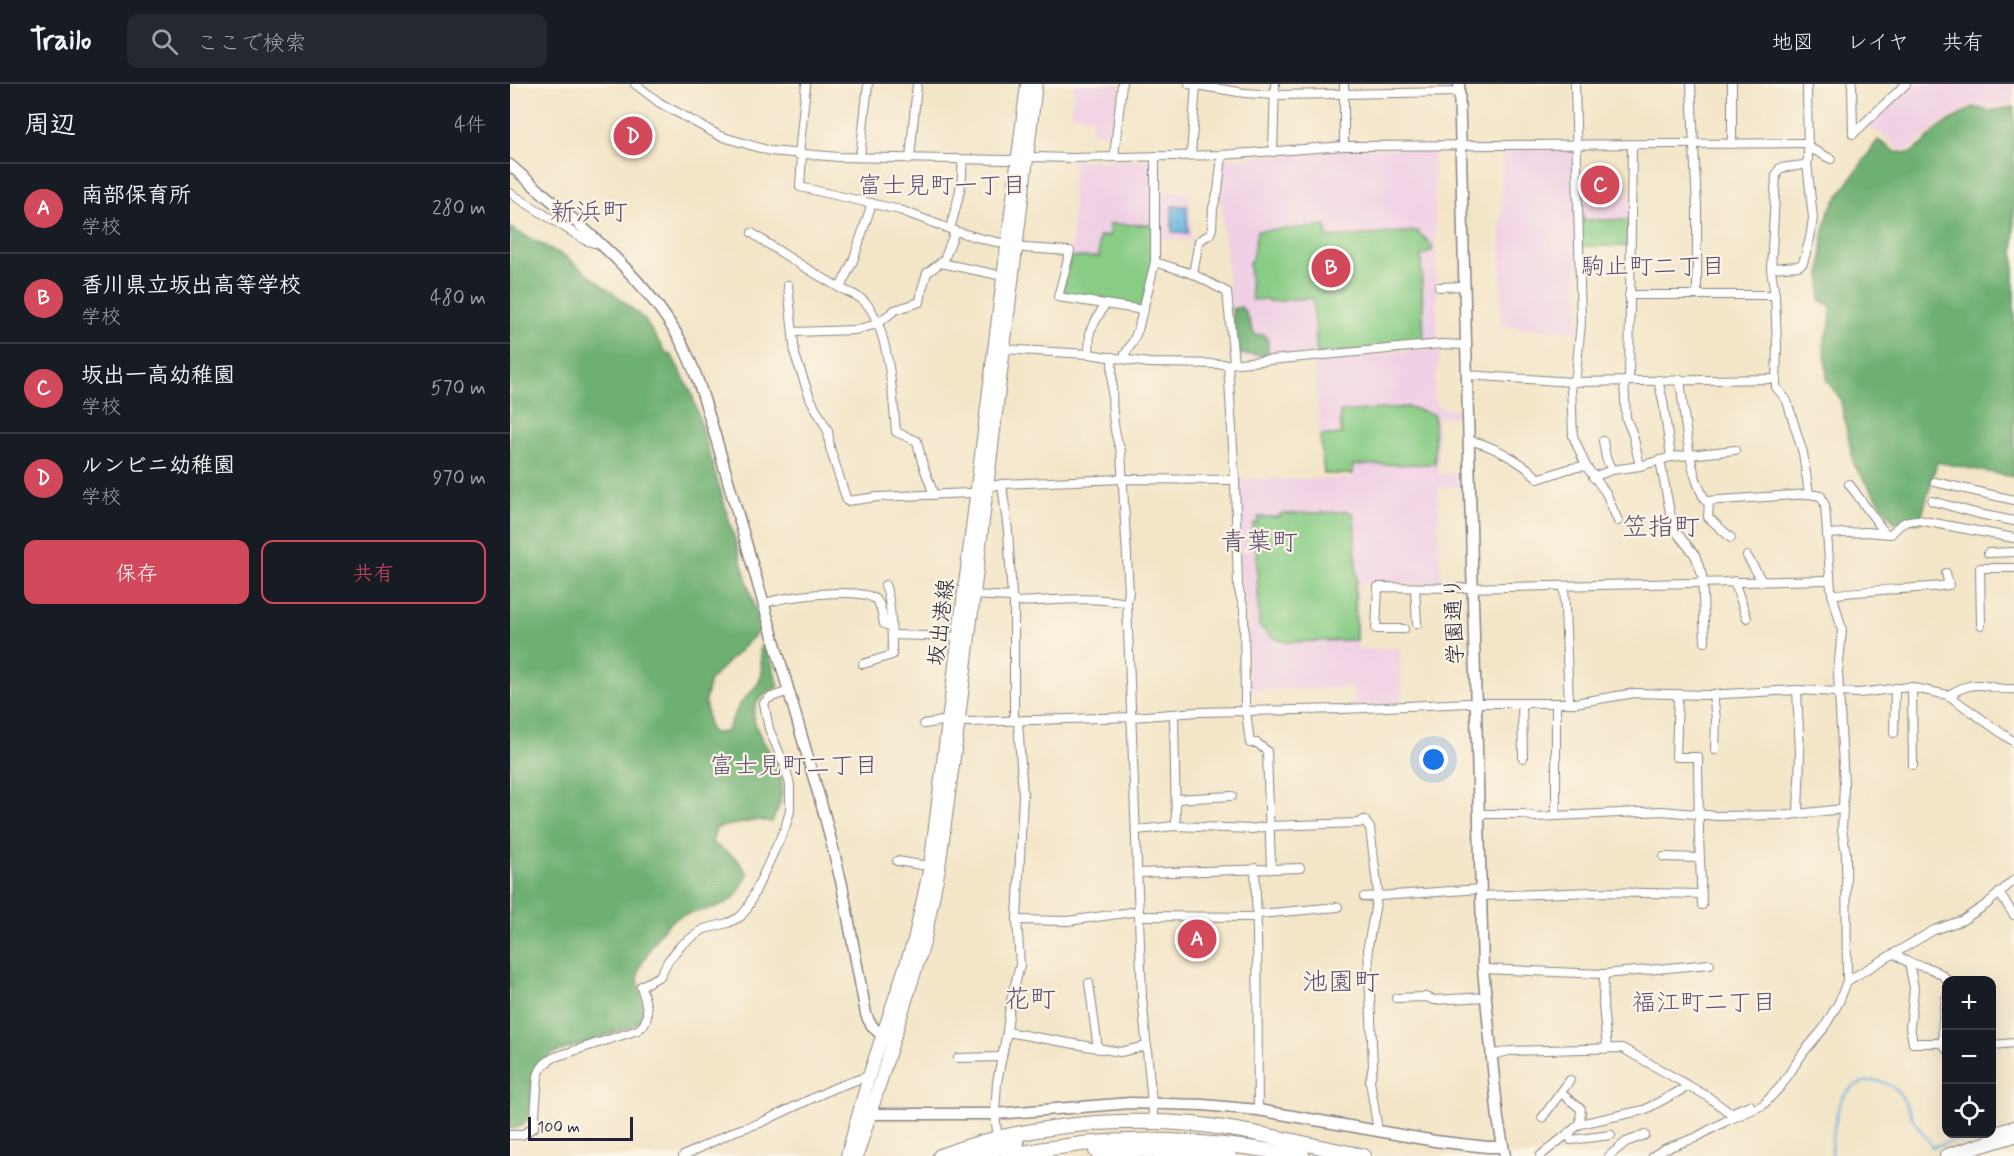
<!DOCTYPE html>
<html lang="ja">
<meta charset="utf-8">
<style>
:root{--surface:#171b24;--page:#242831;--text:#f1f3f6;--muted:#9ea1a6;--line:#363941;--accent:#d1495b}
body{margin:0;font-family:Mynerve,"Klee One",sans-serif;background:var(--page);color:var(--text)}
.controls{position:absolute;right:18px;bottom:18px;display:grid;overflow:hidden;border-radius:12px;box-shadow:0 6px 24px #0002}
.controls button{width:54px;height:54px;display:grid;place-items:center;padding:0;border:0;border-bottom:2px solid var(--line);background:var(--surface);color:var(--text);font:30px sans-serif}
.scale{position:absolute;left:18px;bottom:15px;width:105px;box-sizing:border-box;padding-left:6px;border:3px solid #22223b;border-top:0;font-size:16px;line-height:21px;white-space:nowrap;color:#22223b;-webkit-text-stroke:4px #fcf5e5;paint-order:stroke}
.you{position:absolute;left:924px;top:676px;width:21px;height:21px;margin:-15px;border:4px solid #fff;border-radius:50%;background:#1a73e8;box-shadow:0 0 0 9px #1a73e833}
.badge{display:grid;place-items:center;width:39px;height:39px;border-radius:50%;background:var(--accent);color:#fff;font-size:20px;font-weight:700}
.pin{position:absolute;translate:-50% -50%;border:3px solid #fff;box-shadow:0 2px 6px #0006}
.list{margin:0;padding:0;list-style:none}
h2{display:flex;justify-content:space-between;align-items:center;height:78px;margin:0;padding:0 24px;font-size:26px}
h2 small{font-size:20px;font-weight:400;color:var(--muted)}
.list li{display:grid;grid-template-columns:39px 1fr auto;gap:18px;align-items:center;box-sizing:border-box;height:90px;padding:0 24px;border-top:2px solid var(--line)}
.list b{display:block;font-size:22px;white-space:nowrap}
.list p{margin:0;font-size:20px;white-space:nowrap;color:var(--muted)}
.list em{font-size:20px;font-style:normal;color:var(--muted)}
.actions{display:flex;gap:12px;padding:18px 24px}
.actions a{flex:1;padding:14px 0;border:2px solid var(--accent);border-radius:12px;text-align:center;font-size:21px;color:var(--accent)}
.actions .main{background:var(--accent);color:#fff}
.icon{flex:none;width:33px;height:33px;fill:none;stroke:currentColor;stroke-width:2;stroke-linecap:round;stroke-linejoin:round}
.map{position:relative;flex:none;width:1504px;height:1072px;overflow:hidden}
header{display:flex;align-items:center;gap:36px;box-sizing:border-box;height:84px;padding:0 30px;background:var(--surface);border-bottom:2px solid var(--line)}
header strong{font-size:28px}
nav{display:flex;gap:33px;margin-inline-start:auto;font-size:21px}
.search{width:420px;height:54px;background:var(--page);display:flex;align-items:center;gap:15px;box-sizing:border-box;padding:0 21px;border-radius:12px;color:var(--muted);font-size:22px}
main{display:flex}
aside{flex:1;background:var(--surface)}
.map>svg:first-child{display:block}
.built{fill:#f0d0e5}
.green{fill:#88cc85;stroke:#557760;stroke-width:1.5}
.forest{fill:#6eb072;stroke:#486956;stroke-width:1.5}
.water{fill:#66b4e0;stroke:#446b8e;stroke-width:1.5}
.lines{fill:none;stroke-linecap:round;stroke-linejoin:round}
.stream{stroke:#66b4e0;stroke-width:2}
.street-casing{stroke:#8a8482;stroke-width:10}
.secondary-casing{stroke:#8a8482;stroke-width:13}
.primary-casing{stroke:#8a8482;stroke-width:14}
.highway-casing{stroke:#8a8482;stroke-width:16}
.street{stroke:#fff;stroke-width:8}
.secondary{stroke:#fff;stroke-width:10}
.primary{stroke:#fff;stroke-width:12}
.highway{stroke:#fff;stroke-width:14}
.labels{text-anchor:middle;stroke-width:4.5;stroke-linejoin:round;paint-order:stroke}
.street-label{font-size:22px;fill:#22223b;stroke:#fcf5e5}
.neighbourhood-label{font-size:24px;fill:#5e5278;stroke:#fcf5e5}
.quarter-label{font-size:26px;fill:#5e5278;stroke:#fcf5e5}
</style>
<header>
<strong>Trailo</strong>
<div class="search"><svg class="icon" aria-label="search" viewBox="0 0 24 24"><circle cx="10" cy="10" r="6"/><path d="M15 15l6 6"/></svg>ここで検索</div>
<nav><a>地図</a><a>レイヤ</a><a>共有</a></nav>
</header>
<main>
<aside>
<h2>周辺<small>4件</small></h2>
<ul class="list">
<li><span class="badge">A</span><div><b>南部保育所</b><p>学校</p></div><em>280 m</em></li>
<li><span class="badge">B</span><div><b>香川県立坂出高等学校</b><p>学校</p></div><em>480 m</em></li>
<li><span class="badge">C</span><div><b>坂出一高幼稚園</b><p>学校</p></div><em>570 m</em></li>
<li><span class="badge">D</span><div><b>ルンビニ幼稚園</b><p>学校</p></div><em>970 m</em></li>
</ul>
<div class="actions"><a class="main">保存</a><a>共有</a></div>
</aside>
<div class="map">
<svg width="1504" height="1072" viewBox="0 0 1504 1072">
<rect width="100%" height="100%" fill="#fcf5e5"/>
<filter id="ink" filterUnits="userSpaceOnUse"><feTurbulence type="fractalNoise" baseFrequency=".0167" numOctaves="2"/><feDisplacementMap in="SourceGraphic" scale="12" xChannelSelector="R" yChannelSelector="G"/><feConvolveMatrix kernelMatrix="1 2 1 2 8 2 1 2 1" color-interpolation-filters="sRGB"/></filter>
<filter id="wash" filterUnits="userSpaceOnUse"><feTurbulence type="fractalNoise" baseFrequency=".008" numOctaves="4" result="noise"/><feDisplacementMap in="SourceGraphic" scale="24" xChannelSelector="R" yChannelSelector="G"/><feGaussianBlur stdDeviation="1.35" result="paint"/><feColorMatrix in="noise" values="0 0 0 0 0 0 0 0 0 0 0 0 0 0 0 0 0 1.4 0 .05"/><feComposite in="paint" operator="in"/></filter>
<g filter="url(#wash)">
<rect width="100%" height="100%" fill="#f3e5c8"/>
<!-- built -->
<g class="built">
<polygon points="564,0 609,0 603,51 581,48 583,33 561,31"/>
<polygon points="1391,0 1504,0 1504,20 1478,24 1462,21 1427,42 1399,66 1387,64 1372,49 1363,46 1357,39"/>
<polygon points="992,63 1062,63 1065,71 1069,248 991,242"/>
<polygon points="836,65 923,65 928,258 764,273 726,274 710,109 713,76"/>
<polygon points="641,76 643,105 680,109 681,157 643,154 552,212 562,166 563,77"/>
<polygon points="1069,94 1118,95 1119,135 1070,135"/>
<polygon points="931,263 923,315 925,315 926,321 941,326 952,326 952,333 927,333 928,390 952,390 952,403 928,403 929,466 932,499 851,500 847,503 848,565 890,565 892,618 845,622 843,603 739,607 737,528 731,501 728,395 843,395 843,391 813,391 804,276"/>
</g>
<!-- green -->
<g class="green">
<rect x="1070" y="136" width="48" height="26"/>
<polygon points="599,140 643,141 643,179 632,222 552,212 560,173 589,173 589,152 599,152"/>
<polygon points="816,142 817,154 907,147 922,161 922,167 911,172 914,260 807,270 803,216 800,214 758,218 758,215 742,216 739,178 742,175 747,147"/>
<polygon points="899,323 924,331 925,380 843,381 843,390 814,390 810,352 831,350 830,328"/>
<polygon points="838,427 844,431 847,497 845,502 846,556 777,558 763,554 749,542 746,455 743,453 743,439 748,439 748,433 770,433 770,430 831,428"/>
</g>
<!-- forest -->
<g class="forest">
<polygon points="1463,23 1479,27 1504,23 1504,393 1427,378 1410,438 1384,438 1344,381 1330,314 1317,297 1314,257 1320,241 1321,222 1310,216 1313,151 1319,126 1368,56 1386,68 1400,69 1412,61 1428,44"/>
<path d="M 0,144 L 56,173 L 107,212 L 134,235 L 156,269 L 162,272 L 182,310 L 251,545 L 200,596 L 195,616 L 199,644 L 204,649 L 216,648 L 229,621 L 248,600 L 252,590 L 250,565 L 253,559 L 255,559 L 269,602 C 262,606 254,610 249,616 C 231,638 264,667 270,688 C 275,705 270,723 262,738 L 248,736 L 206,744 L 202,758 L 228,776 L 238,790 C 234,796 231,804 227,810 C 212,830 182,823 163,836 C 150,844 141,864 133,877 C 118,900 146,924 124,942 L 42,970 C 34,975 26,981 23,991 C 18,1010 29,1044 0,1045 Z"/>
<path d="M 731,223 C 740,230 738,240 745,250 L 754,251 L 758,257 L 758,271 L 726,270 L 722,225 Z"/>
</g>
<!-- water -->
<polygon class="water" points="662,122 677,122 678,149 662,148"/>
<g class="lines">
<!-- stream -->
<path class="stream" d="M 1323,1072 C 1319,1061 1323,1051 1325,1040 C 1327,1033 1327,1024 1331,1018 C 1340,998 1363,991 1381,1002 C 1395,1011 1396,1024 1404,1036 C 1409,1046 1417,1053 1422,1063 L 1468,1050"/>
</g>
</g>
<g filter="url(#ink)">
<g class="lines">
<defs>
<g id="street">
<polyline points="125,0 150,19 210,52 260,67 328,73 498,76 526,73 560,74 712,71 834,62 1298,59"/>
<polyline points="679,0 735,9 765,11 949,8"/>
<polyline points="834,0 834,62"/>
<polyline points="1065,0 1071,239 1066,290 1061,301 1063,352 1076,382 1096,409 1108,437"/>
<polyline points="1181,0 1187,124 1187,211"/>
<polyline points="1222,0 1222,60"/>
<polyline points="1297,0 1298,77 1294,81 1270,84 1266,91 1261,186 1265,211 1267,261 1266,303 1277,317 1293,369 1299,410 1311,412 1315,421 1321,505 1332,546 1328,588 1334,701 1332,745 1336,769 1337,897"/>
<polyline points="1342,0 1343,50"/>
<polyline points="1343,50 1396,0"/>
<polyline points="1298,63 1321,75"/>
<polyline points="763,68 765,0"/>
<polyline points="289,71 296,0"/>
<polyline points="292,71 290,103 390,126 445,147 473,155 515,164 560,167 548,213 634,226"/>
<polyline points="681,71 686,0"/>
<polyline points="350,73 358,0"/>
<polyline points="604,73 612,0"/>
<polyline points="400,75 407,0"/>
<polyline points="0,109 75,156 84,159 87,157"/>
<path d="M 440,145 C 446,122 454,100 452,76"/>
<path d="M 242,149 C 270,169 299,186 328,203 C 337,208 349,211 356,219 C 379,245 383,313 386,348 L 407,357 L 412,378 L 424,411"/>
<polyline points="645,178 683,190 717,208 724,278"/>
<polyline points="431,179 493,192"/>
<polyline points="1261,184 1288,182 1293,179 1300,154 1303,134 1297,79"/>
<polyline points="683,190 689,157 700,150 702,144 703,124 708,107 712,71"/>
<polyline points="278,201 285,271 300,314 318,347 320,364 337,417 368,413 460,409 467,409 477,403 492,400 611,395 725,396 718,280"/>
<polyline points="929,203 954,202"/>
<polyline points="330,204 343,177 362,119"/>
<polyline points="1119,211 1265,211"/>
<polyline points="283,248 345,246 367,240 385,226 410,218 412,205 417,189 434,176 445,147"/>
<polyline points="492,265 579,270 639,279 718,280 931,260 956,261"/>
<polyline points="579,270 580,247 595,220"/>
<path d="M 602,273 C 603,304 599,338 611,367 L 619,508 L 617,519 L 632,913 L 643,1030"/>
<polyline points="612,275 622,259 628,246 645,178 645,72"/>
<polyline points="957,291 1062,298 1266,295"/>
<path d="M 1170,295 C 1175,331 1177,387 1196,417 L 1299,410"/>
<polyline points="1119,296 1122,61"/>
<polyline points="1148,296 1153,317 1161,373"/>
<polyline points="1114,297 1116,334 1123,351 1130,382"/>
<path d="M 958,357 C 977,358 1017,380 1028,395 L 1061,384 L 1076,382"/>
<polyline points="1093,357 1096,374 1102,386"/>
<polyline points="1150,376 1163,444 1185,471 1192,491 1195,558"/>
<polyline points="1083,393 1102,386 1130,382 1161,373 1225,366"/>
<polyline points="725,396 728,502 734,525 735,619 740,659 747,659 757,667 761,784"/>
<polyline points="1425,398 1504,416"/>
<polyline points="492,400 498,447 502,513 504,518 504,637"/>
<polyline points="1339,400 1375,449"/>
<polyline points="1199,417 1198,433 1221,454"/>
<polyline points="1422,417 1469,430 1504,437"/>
<path d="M 1317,450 L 1356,448 L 1381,450 C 1390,440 1395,436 1408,436 L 1504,454"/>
<polyline points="1478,469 1504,468"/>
<polyline points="1237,472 1252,497"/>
<polyline points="1224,497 1237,534"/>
<polyline points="1054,502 1059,618"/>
<polyline points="905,504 907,540"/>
<polyline points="461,511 502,513"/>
<path d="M 1322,511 C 1361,505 1400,506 1439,501 L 1436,489"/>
<path d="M 504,518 C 541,517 581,512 617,519"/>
<path d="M 253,520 C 272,512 348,503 365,515 C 372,520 372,532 374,540 L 381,543"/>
<polyline points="1471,541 1470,484 1504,484"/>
<polyline points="894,545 866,545 868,503 950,504 1320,496"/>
<polyline points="383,551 450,553"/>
<path d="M 353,580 L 382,571 C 382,553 382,516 375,501"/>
<polyline points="1402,603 1403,681"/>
<polyline points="1287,606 1290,669 1288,730"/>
<polyline points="1203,610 1206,635 1205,666"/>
<polyline points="1168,611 1166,673 1188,673 1189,752 1192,821"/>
<path d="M 1438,611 C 1448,606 1458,600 1470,601 C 1482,602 1492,607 1504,605"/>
<polyline points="1012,619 1013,674"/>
<polyline points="1046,619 1046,732"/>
<polyline points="664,630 666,742"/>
<polyline points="414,640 438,636 459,638 623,633 687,628 834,625 959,619 1065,619 1125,609 1196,611 1287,606 1349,609 1399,603 1438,611 1504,658"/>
<polyline points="1384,649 1385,604"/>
<polyline points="666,715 722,712"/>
<polyline points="969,730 1013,730 1025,733 1152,727 1207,732 1278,731 1333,725"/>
<polyline points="627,746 665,742 742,745 759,742 849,739 854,736 860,744 868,808 858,862 863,982 860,997 868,1047"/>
<polyline points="1154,773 1190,774"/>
<polyline points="387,777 424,783"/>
<path d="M 745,784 C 749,865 747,945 748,1026"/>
<polyline points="628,789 790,784"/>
<polyline points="1489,809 1504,831"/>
<polyline points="971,812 1084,808 1192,810"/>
<polyline points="854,813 971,805"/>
<polyline points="630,832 743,833 749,830 828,823"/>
<polyline points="507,836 558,837 629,827"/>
<path d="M 1386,870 C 1400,885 1424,879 1437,896"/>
<polyline points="1399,878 1404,904 1400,943 1403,959 1434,959"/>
<polyline points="973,885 1094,890 1200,880"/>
<polyline points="1094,890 1093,920 1097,965"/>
<polyline points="579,899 588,965"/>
<polyline points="886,914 916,913 924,916 976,913"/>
<path d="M 1436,914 C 1434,931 1429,949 1436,965"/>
<polyline points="497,948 610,968 637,962"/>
<polyline points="1482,961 1504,959"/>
<polyline points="982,971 999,967 1112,964 1197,1012 1220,1029 1240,1021"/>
<polyline points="448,974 492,973"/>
<polyline points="1051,1009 1071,1025 1070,1040"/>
<polyline points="1032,1034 1060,996"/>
<polyline points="1059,1048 1061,1056 1101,1051"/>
<polyline points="1482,1048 1504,1041"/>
<path d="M 0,1051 L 12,1051 L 24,1043 L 28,992 C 31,982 36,978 45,973 L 128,946 C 144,935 135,918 131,902 L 150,892 L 158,877 L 171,861 L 194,845 L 218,839 L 230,833 L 237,825 L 275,744 L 280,727 L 280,701 L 275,682 L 259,645 L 254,619 L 259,614 L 279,607"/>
<polyline points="488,1056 485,1030 487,998 497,948 500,921 510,881 507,835 513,711 508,637"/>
<polyline points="173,1072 225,1047 250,1039 324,1004 361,991"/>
<polyline points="1030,1072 1070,1040 1134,1026 1179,1002"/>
<polyline points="1099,1072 1116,1058 1135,1051"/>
<polyline points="1143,1072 1154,1065 1185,1054 1214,1038 1253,1021 1271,1002 1293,969 1314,944 1329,918 1337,897 1424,846 1453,836 1477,820 1504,796"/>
</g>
<g id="secondary">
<polyline points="949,0 973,885 988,1035 995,1072"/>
<path d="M 0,81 C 60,134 128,183 169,254 C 187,287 196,322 207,358 L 315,733 L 332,801 L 356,930 C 360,942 368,950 379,954"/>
<polyline points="355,1028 368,1030 485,1030 620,1019 693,1021 748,1026 925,1057 977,1063 992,1063"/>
</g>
<g id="primary">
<polyline points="337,1072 359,992 404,856 420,783 517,0"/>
<polyline points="347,1072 414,859 429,784 447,651 526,0"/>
</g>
<g id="highway">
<polyline points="586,1067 626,1066 719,1072"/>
<path d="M 430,1072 C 509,1042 599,1033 683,1040 C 740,1046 798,1061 854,1072"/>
<polyline points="459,1072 507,1060"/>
<path d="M 498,1072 C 602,1049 689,1054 793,1072"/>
<polyline points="1437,1072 1504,1051"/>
</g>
</defs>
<!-- street casing -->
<use href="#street" class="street-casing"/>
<!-- secondary casing -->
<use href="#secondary" class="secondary-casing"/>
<!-- primary casing -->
<use href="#primary" class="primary-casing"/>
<!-- highway casing -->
<use href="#highway" class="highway-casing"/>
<!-- street -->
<use href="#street" class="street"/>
<!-- secondary -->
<use href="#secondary" class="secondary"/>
<!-- primary -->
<use href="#primary" class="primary"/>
<!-- highway -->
<use href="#highway" class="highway"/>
</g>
</g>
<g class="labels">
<!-- street labels -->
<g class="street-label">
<text transform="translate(943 537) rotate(-92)" y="8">学園通り</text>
<text transform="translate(430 538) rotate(-83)" y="8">坂出港線</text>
</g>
<!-- neighbourhood labels -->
<g class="neighbourhood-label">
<text x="432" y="109">富士見町一丁目</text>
<text x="1143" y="190">駒止町二丁目</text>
<text x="284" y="689">富士見町二丁目</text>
<text x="1194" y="926">福江町二丁目</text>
</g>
<!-- quarter labels -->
<g class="quarter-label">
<text x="79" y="136">新浜町</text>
<text x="1151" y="451">笠指町</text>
<text x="749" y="466">青葉町</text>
<text x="831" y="906">池園町</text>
<text x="520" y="923">花町</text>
</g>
</g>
</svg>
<div class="controls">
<button>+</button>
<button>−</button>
<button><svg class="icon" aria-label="locate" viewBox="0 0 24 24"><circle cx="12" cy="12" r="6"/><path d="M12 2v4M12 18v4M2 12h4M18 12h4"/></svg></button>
</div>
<div class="scale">100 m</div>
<div class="you"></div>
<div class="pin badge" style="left:687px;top:855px">A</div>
<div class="pin badge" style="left:821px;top:184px">B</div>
<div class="pin badge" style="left:1090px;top:101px">C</div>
<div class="pin badge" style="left:123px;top:52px">D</div>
</div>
</main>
